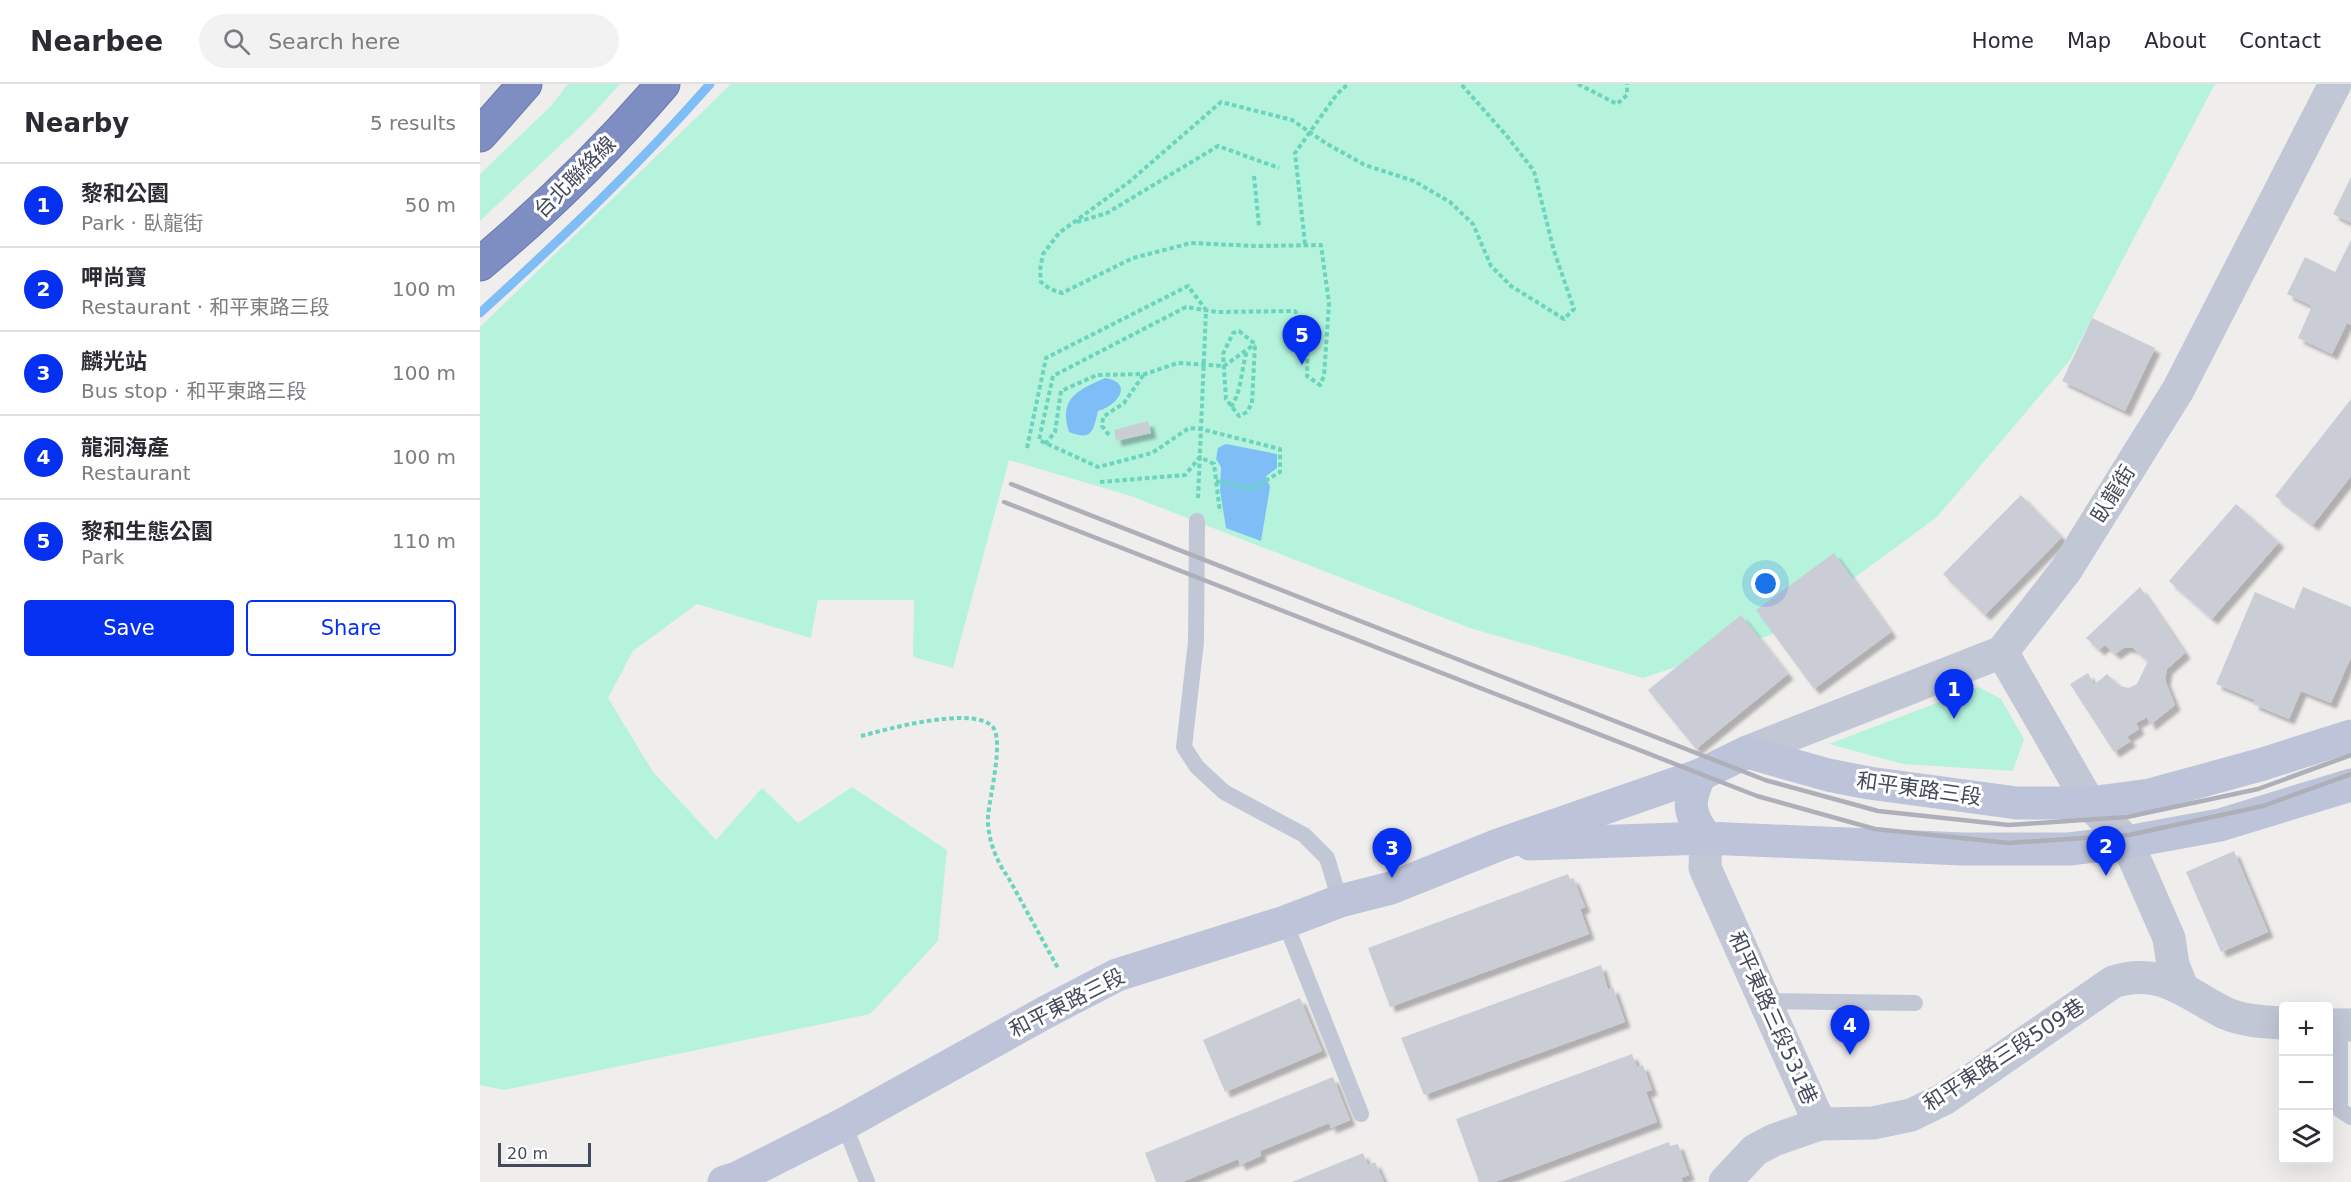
<!DOCTYPE html>
<meta charset="utf-8">
<style>
:root{--surface:#fff;--page:#f2f2f3;--text:#2b2b33;--muted:#7c7c81;--line:#e1e1e2;--accent:#0630f0}
body{margin:0;font-family:"DejaVu Sans","Noto Sans TC",sans-serif;background:var(--page);color:var(--text)}
.controls{position:absolute;right:18px;bottom:18px;display:grid;overflow:hidden;border-radius:6px;box-shadow:0 6px 24px #0002}
.controls button{width:54px;height:54px;display:grid;place-items:center;padding:0;border:0;border-bottom:2px solid var(--line);background:var(--surface);color:var(--text);font:30px sans-serif}
.scale{position:absolute;left:18px;bottom:15px;width:93px;box-sizing:border-box;padding-left:6px;border:3px solid #434a5c;border-top:0;font-size:16px;line-height:21px;white-space:nowrap;color:#434a5c;-webkit-text-stroke:4px #fff;paint-order:stroke}
.you{position:absolute;left:1286px;top:500px;width:21px;height:21px;margin:-15px;border:4px solid #fff;border-radius:50%;background:#1a73e8;box-shadow:0 0 0 9px #1a73e833}
.badge{display:grid;place-items:center;width:39px;height:39px;border-radius:50%;background:var(--accent);color:#fff;font-size:20px;font-weight:700}
.pin{position:absolute;translate:-50% -50px;filter:drop-shadow(0 2px 3px #0008)}
.pin::after{content:'';position:absolute;top:32px;width:21px;height:18px;background:inherit;clip-path:polygon(0 0,100% 0,50% 100%)}
.list{margin:0;padding:0;list-style:none}
h2{display:flex;justify-content:space-between;align-items:center;height:78px;margin:0;padding:0 24px;font-size:26px}
h2 small{font-size:20px;font-weight:400;color:var(--muted)}
.list li{display:grid;grid-template-columns:39px 1fr auto;gap:18px;align-items:center;box-sizing:border-box;height:84px;padding:0 24px;border-top:2px solid var(--line)}
.list b{display:block;font-size:22px;white-space:nowrap}
.list p{margin:0;font-size:20px;white-space:nowrap;color:var(--muted)}
.list em{font-size:20px;font-style:normal;color:var(--muted)}
.actions{display:flex;gap:12px;padding:18px 24px}
.actions a{flex:1;padding:14px 0;border:2px solid var(--accent);border-radius:6px;text-align:center;font-size:21px;color:var(--accent)}
.actions .main{background:var(--accent);color:#fff}
.icon{flex:none;width:33px;height:33px;fill:none;stroke:currentColor;stroke-width:2;stroke-linecap:round;stroke-linejoin:round}
.map{position:relative;flex:none;width:1871px;height:1098px;overflow:hidden}
header{display:flex;align-items:center;gap:36px;box-sizing:border-box;height:84px;padding:0 30px;background:var(--surface);border-bottom:2px solid var(--line)}
header strong{font-size:28px}
nav{display:flex;gap:33px;margin-inline-start:auto;font-size:21px}
.search{width:420px;height:54px;background:var(--page);display:flex;align-items:center;gap:15px;box-sizing:border-box;padding:0 21px;border-radius:33px;color:var(--muted);font-size:22px}
main{display:flex}
aside{flex:1;background:var(--surface)}
.map>svg:first-child{display:block}
.green{fill:#b5f3dd}
.water{fill:#7ebdf5}
.lines{fill:none;stroke-linecap:round;stroke-linejoin:round}
.stream{stroke:#7ebdf5;stroke-width:9}
.building{fill:#cbcdd6;filter:url(#shadow)}
.highway-casing{stroke:#6a79ad;stroke-width:35}
.path{stroke:#6ad4bc;stroke-width:4;stroke-dasharray:4.5 3;stroke-linecap:butt}
.lane{stroke:#c2c7d6;stroke-width:16}
.street{stroke:#c2c7d6;stroke-width:33}
.secondary{stroke:#bdc3d8;stroke-width:33}
.highway{stroke:#7f8ec2;stroke-width:33}
.rail{stroke:#aeafb8;stroke-width:4.5}
.labels{text-anchor:middle;stroke-width:6;stroke-linejoin:round;paint-order:stroke}
.street-label{font-size:21px;fill:#434a5c;stroke:#fff}
</style>
<header>
<strong>Nearbee</strong>
<div class="search"><svg class="icon" aria-label="search" viewBox="0 0 24 24"><circle cx="10" cy="10" r="6"/><path d="M15 15l6 6"/></svg>Search here</div>
<nav><a>Home</a><a>Map</a><a>About</a><a>Contact</a></nav>
</header>
<main>
<aside>
<h2>Nearby<small>5 results</small></h2>
<ul class="list">
<li><span class="badge">1</span><div><b>黎和公園</b><p>Park · 臥龍街</p></div><em>50 m</em></li>
<li><span class="badge">2</span><div><b>呷尚寶</b><p>Restaurant · 和平東路三段</p></div><em>100 m</em></li>
<li><span class="badge">3</span><div><b>麟光站</b><p>Bus stop · 和平東路三段</p></div><em>100 m</em></li>
<li><span class="badge">4</span><div><b>龍洞海產</b><p>Restaurant</p></div><em>100 m</em></li>
<li><span class="badge">5</span><div><b>黎和生態公園</b><p>Park</p></div><em>110 m</em></li>
</ul>
<div class="actions"><a class="main">Save</a><a>Share</a></div>
</aside>
<div class="map">
<svg width="1871" height="1098" viewBox="0 0 1871 1098">
<defs>
<filter id="shadow"><feDropShadow dx="5.5" dy="5.5" stdDeviation="1.5" flood-color="#0004"/></filter>
</defs>
<rect width="100%" height="100%" fill="#f0eded"/>
<!-- green -->
<g class="green">
<polygon points="88,0 140,0 108,35 0,137 0,90 71,22"/>
<polygon points="251,0 1735,0 1590,276 1457,433 1302,547 1163,594 990,544 651,412 529,376 473,584 433,573 434,516 338,516 331,554 217,520 153,567 128,614 173,688 236,756 282,704 318,739 372,703 467,766 458,857 390,930 24,1006 0,1001 0,243"/>
<polygon points="1499,603 1521,615 1544,655 1533,687 1423,680 1349,660"/>
</g>
<!-- water -->
<g class="water">
<path d="M 625,294 C 655,299 637,322 618,327 C 613,348 612,357 589,348 C 578,313 599,306 625,294 Z"/>
<polygon points="746,360 797,370 797,384 786,392 790,403 781,457 746,444 740,406 741,383 736,375 738,364"/>
</g>
<g class="lines">
<!-- stream -->
<path class="stream" d="M 0,229 C 81,155 158,82 230,0"/>
</g>
<!-- building -->
<g class="building">
<polygon points="1871,93 1871,139 1853,130"/>
<polygon points="1871,156 1871,241 1867,239 1852,270 1818,254 1832,222 1807,210 1825,173 1855,188"/>
<polygon points="1612,234 1675,264 1645,327 1582,297"/>
<polygon points="1871,315 1871,392 1833,441 1795,412"/>
<polygon points="668,337 671,349 636,357 634,346"/>
<polygon points="1541,411 1582,453 1505,531 1463,490"/>
<polygon points="1756,420 1799,458 1732,535 1689,497"/>
<polygon points="1354,469 1411,548 1334,605 1276,526"/>
<polygon points="1660,503 1705,569 1687,585 1685,596 1695,621 1670,641 1667,633 1656,639 1659,645 1647,653 1651,657 1634,668 1590,600 1608,589 1614,601 1627,590 1640,602 1649,604 1657,600 1668,577 1653,564 1645,563 1635,570 1625,561 1619,566 1606,554"/>
<polygon points="1823,503 1871,523 1871,573 1851,619 1821,607 1809,635 1773,620 1775,616 1736,600 1775,508 1814,525"/>
<polygon points="1261,531 1308,590 1216,665 1168,606"/>
<polygon points="1754,767 1788,848 1741,868 1706,788"/>
<polygon points="1088,790 1090,795 1093,794 1105,823 1100,825 1109,850 910,923 888,864"/>
<polygon points="1121,881 1128,906 1133,903 1145,938 944,1011 921,954"/>
<polygon points="820,914 842,967 745,1008 723,956"/>
<polygon points="1152,970 1157,983 1163,981 1172,1006 1166,1008 1177,1038 1015,1098 999,1098 976,1035"/>
<polygon points="853,993 870,1036 851,1044 849,1039 780,1067 781,1072 760,1081 758,1075 702,1098 676,1098 665,1069"/>
<polygon points="1189,1058 1190,1062 1198,1060 1209,1091 1201,1094 1203,1098 1082,1098"/>
<polygon points="883,1069 888,1081 895,1078 904,1098 812,1098"/>
</g>
<g class="lines">
<defs>
<g id="highway">
<polyline points="0,51 45,0"/>
<path d="M 0,180 C 66,125 127,65 183,0"/>
</g>
</defs>
<!-- highway casing -->
<use href="#highway" class="highway-casing"/>
<!-- path -->
<g class="path">
<polyline points="1098,0 1137,20 1147,11 1147,0"/>
<polyline points="774,92 779,142"/>
<polyline points="597,138 627,129 738,62 799,84"/>
<polyline points="825,160 815,69 857,10 868,0"/>
<polygon points="759,247 775,260 772,319 767,328 759,332 746,315 743,270 753,249"/>
<path d="M 751,323 C 762,307 761,285 767,267"/>
<polyline points="629,351 622,342 623,333 644,319 664,290"/>
<polyline points="565,360 575,348 581,307 617,291 665,290 698,279 744,282 775,260"/>
<polyline points="547,364 566,274 708,202 726,226 718,415"/>
<polyline points="736,397 772,405 800,388 800,365 721,345 709,344 672,369 618,383 559,356 573,292 706,223 737,228 815,227 828,249 827,292 840,301 844,292 849,219 841,161 775,162 711,159 653,174 582,209 570,205 561,198 560,186 563,170 579,149 649,98 741,18 812,36 847,60 885,81 934,97 970,118 993,140 1011,182 1031,202 1084,235 1094,225 1074,167 1054,87 1026,51 981,0"/>
<polyline points="620,398 705,391 720,373 734,380 740,428"/>
<path d="M 381,652 C 408,645 490,622 512,642 C 525,654 509,715 508,733 C 507,753 516,777 528,793 L 579,886"/>
</g>
<!-- lane -->
<g class="lane">
<polyline points="717,437 716,558 704,663 717,683 744,708 824,751 847,774 860,817"/>
<polyline points="805,838 881,1030"/>
<polyline points="1285,917 1435,919"/>
<polyline points="1860,941 1860,1026 1871,1033"/>
<polyline points="364,1040 387,1098"/>
</g>
<!-- street -->
<g class="street">
<polyline points="1522,568 1609,719 1647,758 1689,854 1693,881 1702,903"/>
<polyline points="1267,668 1522,568 1586,486 1698,306 1855,0"/>
<polyline points="1226,754 1225,784 1340,1040 1294,1056 1275,1066 1245,1098"/>
<polyline points="1848,941 1871,941"/>
<path d="M 1340,1040 L 1393,1039 L 1431,1031 L 1464,1015 L 1633,898 C 1682,883 1705,909 1745,929 C 1763,937 1784,938 1804,939"/>
</g>
<!-- secondary -->
<g class="secondary">
<path d="M 1220,691 C 1207,718 1208,729 1226,754"/>
<polyline points="1050,760 1226,754 1483,765 1589,765 1647,758 1740,741 1871,701"/>
<polyline points="244,1098 257,1094 364,1040 566,928 637,891 805,838 860,817 911,804 1018,761 1220,691 1267,668 1348,691 1389,699 1537,719 1609,719 1670,711 1783,680 1871,652"/>
</g>
<!-- highway -->
<use href="#highway" class="highway"/>
<!-- rail -->
<g class="rail">
<polyline points="531,400 1285,696 1398,727 1529,741 1647,733 1778,705 1871,671"/>
<polyline points="524,418 1277,712 1395,745 1529,759 1649,751 1783,722 1871,690"/>
</g>
</g>
<g class="labels">
<!-- street labels -->
<g class="street-label">
<text transform="translate(95 93) rotate(-45)" y="7">台北聯絡線</text>
<text transform="translate(1633 410) rotate(-58)" y="7">臥龍街</text>
<text transform="translate(1439 705) rotate(8)" y="7">和平東路三段</text>
<text transform="translate(587 919) rotate(-27)" y="7">和平東路三段</text>
<text transform="translate(1293 934) rotate(66)" y="7">和平東路三段531巷</text>
<text transform="translate(1524 971) rotate(-33)" y="7">和平東路三段509巷</text>
</g>
</g>
</svg>
<div class="controls">
<button>+</button>
<button>−</button>
<button><svg class="icon" aria-label="layers" viewBox="0 0 24 24"><path d="M12 4l9 5-9 5-9-5zM3 14l9 5 9-5"/></svg></button>
</div>
<div class="scale">20 m</div>
<div class="you"></div>
<div class="pin badge" style="left:1474px;top:635px">1</div>
<div class="pin badge" style="left:1626px;top:792px">2</div>
<div class="pin badge" style="left:912px;top:794px">3</div>
<div class="pin badge" style="left:1370px;top:971px">4</div>
<div class="pin badge" style="left:822px;top:281px">5</div>
</div>
</main>
